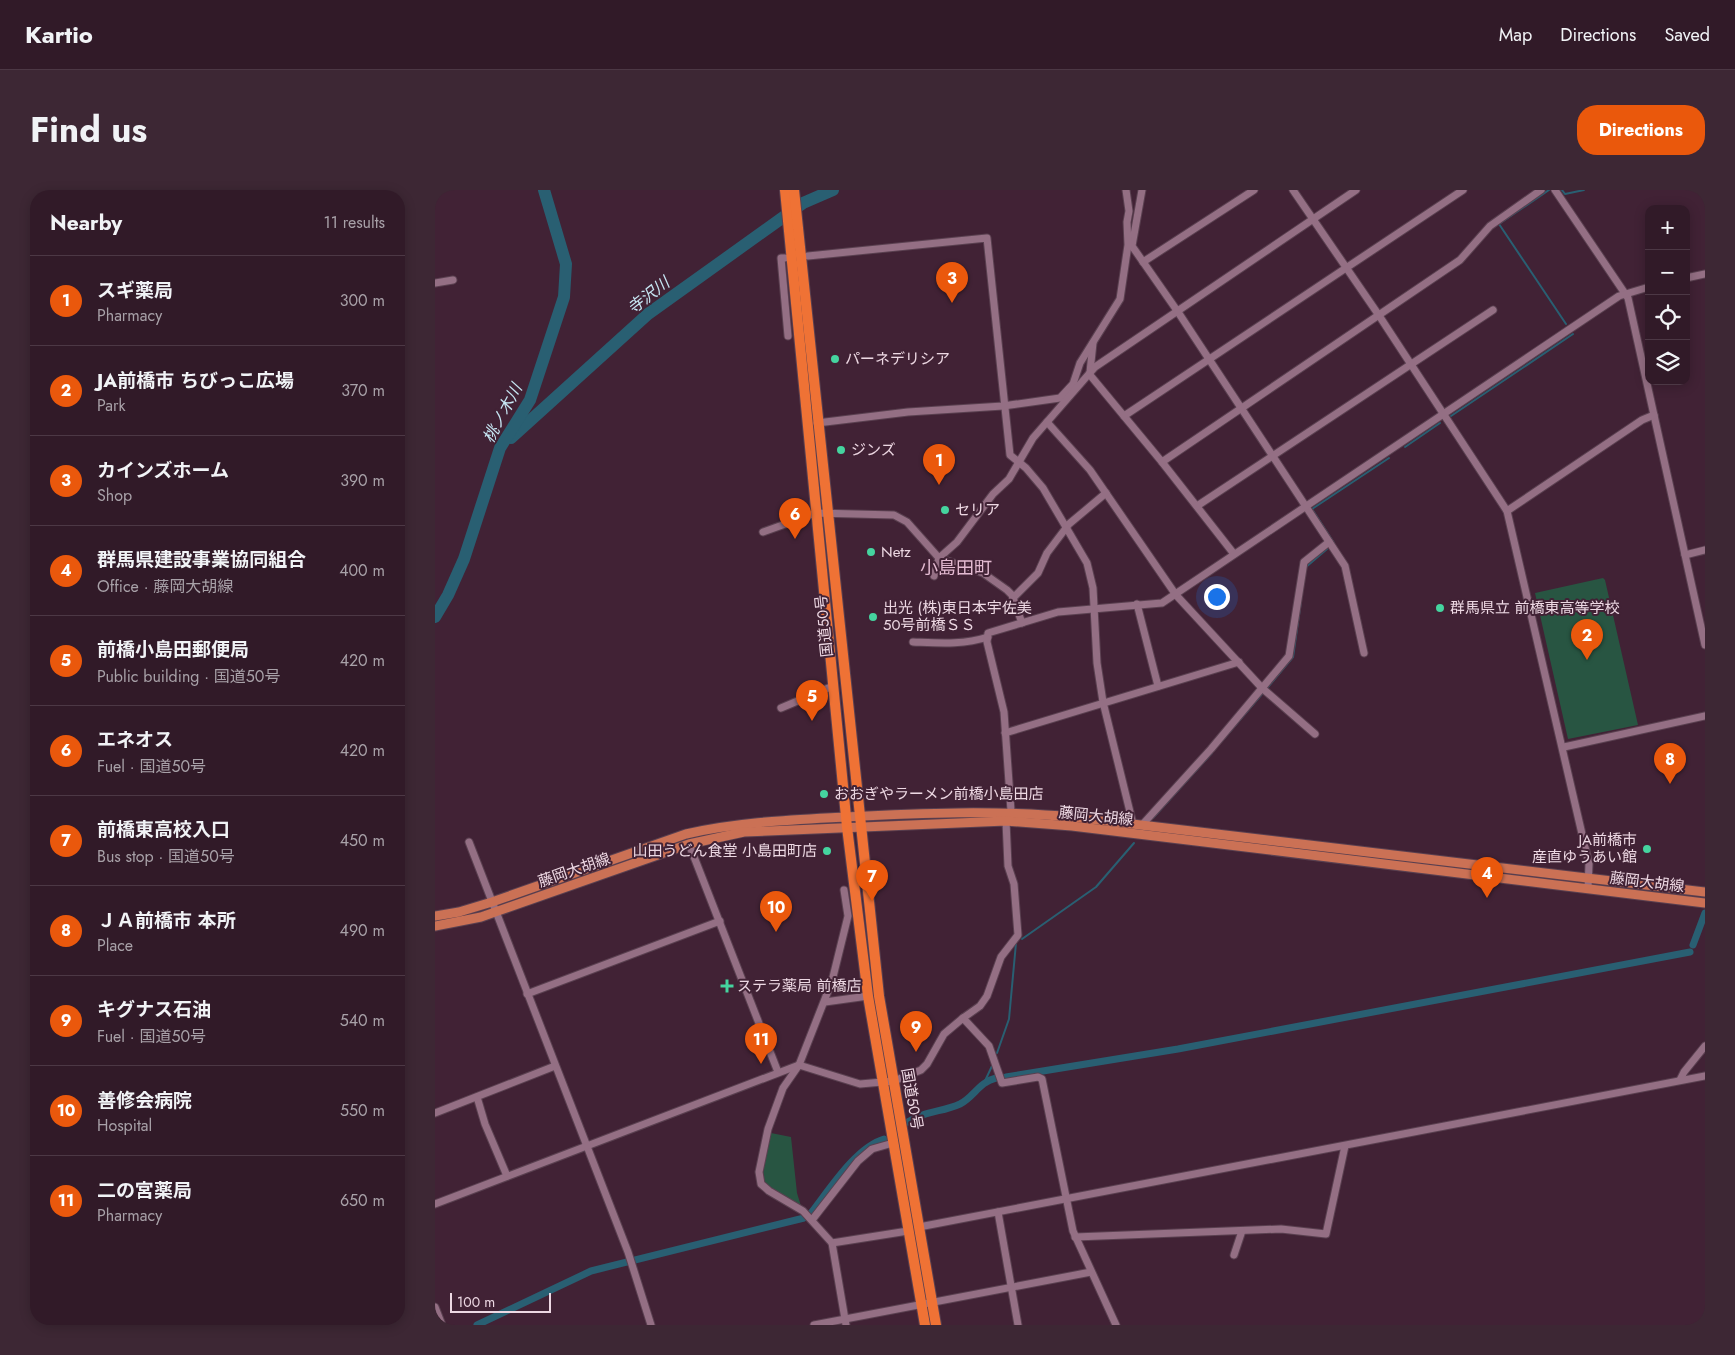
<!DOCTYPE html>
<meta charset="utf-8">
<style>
:root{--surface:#311a28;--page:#3d2734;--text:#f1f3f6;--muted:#a8a1a8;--line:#4c3845;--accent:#ea580c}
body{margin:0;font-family:Jost,"Noto Sans JP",sans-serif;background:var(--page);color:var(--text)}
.controls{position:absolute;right:15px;top:15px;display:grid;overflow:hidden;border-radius:10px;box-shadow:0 2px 12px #0003}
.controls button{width:45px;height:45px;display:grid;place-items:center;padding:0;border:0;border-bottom:1px solid var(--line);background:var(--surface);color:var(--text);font:25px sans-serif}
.scale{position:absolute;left:15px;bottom:12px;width:101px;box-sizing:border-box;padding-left:5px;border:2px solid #edd8e3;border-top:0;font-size:14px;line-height:18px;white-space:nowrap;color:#edd8e3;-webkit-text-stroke:4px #412235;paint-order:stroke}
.you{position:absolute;left:781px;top:406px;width:18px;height:18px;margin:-12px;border:4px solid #fff;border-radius:50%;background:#1a73e8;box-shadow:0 0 0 8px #1a73e833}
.badge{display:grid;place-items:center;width:32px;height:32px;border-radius:50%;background:var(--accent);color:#fff;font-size:16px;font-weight:700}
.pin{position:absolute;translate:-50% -41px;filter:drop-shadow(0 1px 2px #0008)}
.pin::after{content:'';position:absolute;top:26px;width:18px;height:15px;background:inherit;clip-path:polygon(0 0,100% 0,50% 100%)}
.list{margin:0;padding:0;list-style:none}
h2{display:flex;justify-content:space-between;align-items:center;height:65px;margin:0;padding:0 20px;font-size:21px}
h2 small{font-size:16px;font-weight:400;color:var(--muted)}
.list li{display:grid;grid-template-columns:32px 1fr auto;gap:15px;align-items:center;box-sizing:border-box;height:90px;padding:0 20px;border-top:1px solid var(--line)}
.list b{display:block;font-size:19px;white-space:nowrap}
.list p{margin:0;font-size:16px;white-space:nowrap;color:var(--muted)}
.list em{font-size:16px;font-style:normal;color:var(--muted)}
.icon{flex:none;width:28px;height:28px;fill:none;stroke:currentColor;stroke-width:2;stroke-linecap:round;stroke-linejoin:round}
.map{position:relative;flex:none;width:1270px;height:1135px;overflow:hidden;border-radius:20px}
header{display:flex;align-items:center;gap:30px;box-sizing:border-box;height:70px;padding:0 25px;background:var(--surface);border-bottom:1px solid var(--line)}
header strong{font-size:24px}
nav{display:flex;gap:28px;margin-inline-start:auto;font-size:18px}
.intro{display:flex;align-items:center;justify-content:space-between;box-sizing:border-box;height:120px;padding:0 30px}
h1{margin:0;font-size:35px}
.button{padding:12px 22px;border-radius:20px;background:var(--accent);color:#fff;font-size:18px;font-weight:700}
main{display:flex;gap:30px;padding:0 30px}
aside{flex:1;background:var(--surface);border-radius:20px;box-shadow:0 2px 12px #0003}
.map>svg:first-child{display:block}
.green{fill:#285542}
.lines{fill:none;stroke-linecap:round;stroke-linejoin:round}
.stream{stroke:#295f72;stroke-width:2}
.canal{stroke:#295f72;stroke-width:7}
.river{stroke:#295f72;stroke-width:12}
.minor-casing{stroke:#5a4050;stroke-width:9}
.major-casing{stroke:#5a4050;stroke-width:11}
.highway-casing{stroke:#5a4050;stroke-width:12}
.minor{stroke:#946f84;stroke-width:7}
.major{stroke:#cb7155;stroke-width:9}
.highway{stroke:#ef7235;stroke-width:10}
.poi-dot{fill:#45d49f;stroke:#412235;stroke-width:2}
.labels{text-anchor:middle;stroke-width:4;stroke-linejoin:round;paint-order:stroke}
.poi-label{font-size:15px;fill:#edd8e3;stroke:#412235;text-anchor:start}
.street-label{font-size:15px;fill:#edd8e3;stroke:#412235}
.water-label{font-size:16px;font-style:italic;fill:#c7e7f4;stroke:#412235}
.quarter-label{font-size:18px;fill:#e3bad1;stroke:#412235}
</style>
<header>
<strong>Kartio</strong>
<nav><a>Map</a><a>Directions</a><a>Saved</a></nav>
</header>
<div class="intro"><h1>Find us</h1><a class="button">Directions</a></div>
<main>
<aside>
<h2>Nearby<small>11 results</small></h2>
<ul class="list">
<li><span class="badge">1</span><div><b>スギ薬局</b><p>Pharmacy</p></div><em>300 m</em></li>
<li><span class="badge">2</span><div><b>JA前橋市 ちびっこ広場</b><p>Park</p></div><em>370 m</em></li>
<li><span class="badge">3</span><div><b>カインズホーム</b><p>Shop</p></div><em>390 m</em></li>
<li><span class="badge">4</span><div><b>群馬県建設事業協同組合</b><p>Office · 藤岡大胡線</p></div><em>400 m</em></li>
<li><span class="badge">5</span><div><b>前橋小島田郵便局</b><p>Public building · 国道50号</p></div><em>420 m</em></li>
<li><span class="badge">6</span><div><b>エネオス</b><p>Fuel · 国道50号</p></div><em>420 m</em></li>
<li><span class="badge">7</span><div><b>前橋東高校入口</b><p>Bus stop · 国道50号</p></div><em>450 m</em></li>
<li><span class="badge">8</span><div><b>ＪＡ前橋市 本所</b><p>Place</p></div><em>490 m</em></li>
<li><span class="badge">9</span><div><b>キグナス石油</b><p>Fuel · 国道50号</p></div><em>540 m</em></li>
<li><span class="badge">10</span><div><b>善修会病院</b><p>Hospital</p></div><em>550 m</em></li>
<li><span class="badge">11</span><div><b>二の宮薬局</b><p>Pharmacy</p></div><em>650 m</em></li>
</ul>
</aside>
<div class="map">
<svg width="1270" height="1135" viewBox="0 0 1270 1135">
<rect width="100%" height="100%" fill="#412235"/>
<!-- green -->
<g class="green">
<polygon points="1168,388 1170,390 1203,535 1133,549 1100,403"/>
<polygon points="336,943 356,947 362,1003 366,1016 363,1016 330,994 327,981"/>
</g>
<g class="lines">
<!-- stream -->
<g class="stream">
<polyline points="1114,0 1064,34 1131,134"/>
<polyline points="1127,0 1130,4 1149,0"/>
<polyline points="1016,226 1138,144"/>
<polyline points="970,257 1005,233"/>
<polyline points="899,353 877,319 954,268"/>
<polyline points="871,377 892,359"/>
<polyline points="833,497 858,467 866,411"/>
<polyline points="786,552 827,504"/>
<polyline points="718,628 777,563"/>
<polyline points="587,749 661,697 699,653"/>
<polyline points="562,863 574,829 581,753"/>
<polyline points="549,893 557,876"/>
</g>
<!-- canal -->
<g class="canal">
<polyline points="1258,755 1270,723"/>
<polyline points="571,887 743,859 1255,762"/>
<path d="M 473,932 C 489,921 508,922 525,914 C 539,907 544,892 561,888"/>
<path d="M 42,1135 L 156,1081 L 369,1028 L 376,1023 C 394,1000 421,957 449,949"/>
</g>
<!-- river -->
<g class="river">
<polyline points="76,248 213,124 368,13 398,0"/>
<polyline points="0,427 13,405 29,369 65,258 95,210 129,107 131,74 109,0"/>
</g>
<defs>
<g id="minor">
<polyline points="707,0 697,56 743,122 910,376 929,463"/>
<polyline points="858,0 943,124 1072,321 1154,674 1153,698"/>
<polyline points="1120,0 1193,108 1270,455"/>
<polyline points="373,66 552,48 575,265 591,278 608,298 652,373 658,398 662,473 668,512 698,634"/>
<polyline points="350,68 346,68 353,146"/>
<polyline points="708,72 819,0"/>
<polyline points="1251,88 1270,84"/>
<polyline points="0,93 18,90"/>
<polyline points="655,182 658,153"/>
<polyline points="655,185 727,272 799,364"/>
<polyline points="689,226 1028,0"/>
<polyline points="612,232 655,280 741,405 827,498 880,544"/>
<polyline points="382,233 473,222 568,216 625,208 638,194 645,173 685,109 693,55 692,32 694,21 691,0"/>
<polyline points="727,272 1025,70 1055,36 1106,0"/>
<polyline points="762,316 1058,120"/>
<polyline points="1072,321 1207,230 1219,225"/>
<polyline points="328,342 381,323 459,325 472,332 504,368 548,383 572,400 577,405 587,433"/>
<polyline points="1250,365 1270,360"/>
<polyline points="499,386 504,368 522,352 558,304 574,289 598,248 660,177 921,0"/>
<polyline points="578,408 603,383 612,363 634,334 671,303"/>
<polyline points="702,414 723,496"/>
<path d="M 478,452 C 504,453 528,455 553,447"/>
<polyline points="346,518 398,496"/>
<polyline points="570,543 804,472"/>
<polyline points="1129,557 1270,526"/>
<polyline points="707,635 776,559 854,466 869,372 894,352"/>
<polyline points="34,652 193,1062 216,1135"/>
<polyline points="254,654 343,882"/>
<polyline points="409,700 413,726 397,791 364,875 348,898 333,939 324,982 326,994 334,1001 368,1021 397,1053 411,1135"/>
<polyline points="92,804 285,731"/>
<polyline points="390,812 433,806"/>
<polyline points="528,828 545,816 552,806 566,767 583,745 579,694 573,676 571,631 576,621 569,522 552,452 553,443 623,422 727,413 1184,106 1214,97"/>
<polyline points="1245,890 1249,882 1270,856"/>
<polyline points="42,907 50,934 72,986"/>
<polyline points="0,923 120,876"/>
<polyline points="0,1014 364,875 425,894 459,891 486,880 492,874 509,844 528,828 554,856 567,893 603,887 607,889 638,1041 681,1135"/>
<polyline points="563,1022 583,1135"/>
<polyline points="377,1030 423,971 437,959 458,953"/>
<polyline points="484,1037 1270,886"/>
<polyline points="640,1047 846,1039 891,1044 910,956"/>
<polyline points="397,1053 473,1041"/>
<polyline points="799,1065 807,1041"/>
<polyline points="0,1117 7,1135"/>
<polyline points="379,1135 656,1082"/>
</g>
<g id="major">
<path d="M 0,726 L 24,722 L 57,712 L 251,644 C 303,632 356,630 410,627 C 486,623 562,620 638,627 L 1270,702"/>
<polyline points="0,736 46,727 254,654 309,642 571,631 637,636 1270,713"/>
</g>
<g id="highway">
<polyline points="350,0 412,637 433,806 490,1135"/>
<polyline points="359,0 444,806 501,1135"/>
</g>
</defs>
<!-- minor casing -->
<use href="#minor" class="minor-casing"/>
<!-- major casing -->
<use href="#major" class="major-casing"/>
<!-- highway casing -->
<use href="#highway" class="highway-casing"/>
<!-- minor -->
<use href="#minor" class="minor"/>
<!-- major -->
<use href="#major" class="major"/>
<!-- highway -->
<use href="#highway" class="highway"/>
</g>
<!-- markers -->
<g class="poi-dot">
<circle cx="400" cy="169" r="5"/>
<circle cx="406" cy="260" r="5"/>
<circle cx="510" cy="320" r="5"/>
<circle cx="436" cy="362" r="5"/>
<circle cx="1005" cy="418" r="5"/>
<circle cx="438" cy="427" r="5"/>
<circle cx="389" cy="604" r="5"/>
<circle cx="1212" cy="659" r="5"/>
<circle cx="392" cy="661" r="5"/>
<path d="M289.5 788.5h5v5h5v5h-5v5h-5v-5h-5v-5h5z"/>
</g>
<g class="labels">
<!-- poi labels -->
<g class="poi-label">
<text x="410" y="174">パーネデリシア</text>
<text x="416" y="265">ジンズ</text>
<text x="520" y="325">セリア</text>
<text x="446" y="367">Netz</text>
<text x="448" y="423">出光 (株)東日本宇佐美<tspan x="448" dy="17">50号前橋ＳＳ</tspan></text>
<text x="1015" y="423">群馬県立 前橋東高等学校</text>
<text x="399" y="609">おおぎやラーメン前橋小島田店</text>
<text x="1202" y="655" text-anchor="end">JA前橋市<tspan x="1202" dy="17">産直ゆうあい館</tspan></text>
<text x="382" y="666" text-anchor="end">山田うどん食堂 小島田町店</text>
<text x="302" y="801">ステラ薬局 前橋店</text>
</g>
<!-- street labels -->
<g class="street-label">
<text transform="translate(389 436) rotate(-96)" y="5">国道50号</text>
<text transform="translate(661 626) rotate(6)" y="5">藤岡大胡線</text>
<text transform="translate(139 680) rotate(-19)" y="5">藤岡大胡線</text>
<text transform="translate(1212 692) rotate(7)" y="5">藤岡大胡線</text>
<text transform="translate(477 909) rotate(80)" y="5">国道50号</text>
</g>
<!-- water labels -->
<g class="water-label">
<text transform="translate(213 105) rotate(-38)" y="6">寺沢川</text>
<text transform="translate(67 223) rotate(-62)" y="6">桃ノ木川</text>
</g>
<!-- quarter labels -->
<g class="quarter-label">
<text x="521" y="384">小島田町</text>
</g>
</g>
</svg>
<div class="controls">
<button>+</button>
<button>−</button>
<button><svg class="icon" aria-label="locate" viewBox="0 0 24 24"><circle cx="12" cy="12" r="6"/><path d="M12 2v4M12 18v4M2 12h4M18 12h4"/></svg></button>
<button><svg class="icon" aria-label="layers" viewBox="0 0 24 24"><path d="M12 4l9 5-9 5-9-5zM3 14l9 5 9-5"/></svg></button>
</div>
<div class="scale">100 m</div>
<div class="you"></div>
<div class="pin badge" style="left:504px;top:295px">1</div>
<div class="pin badge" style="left:1152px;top:470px">2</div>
<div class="pin badge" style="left:517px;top:113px">3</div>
<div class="pin badge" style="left:1052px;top:708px">4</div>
<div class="pin badge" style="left:377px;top:531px">5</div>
<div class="pin badge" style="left:360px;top:349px">6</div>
<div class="pin badge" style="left:437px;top:711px">7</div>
<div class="pin badge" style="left:1235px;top:594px">8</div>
<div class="pin badge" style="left:481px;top:862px">9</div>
<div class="pin badge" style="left:341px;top:742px">10</div>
<div class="pin badge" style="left:326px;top:874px">11</div>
</div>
</main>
